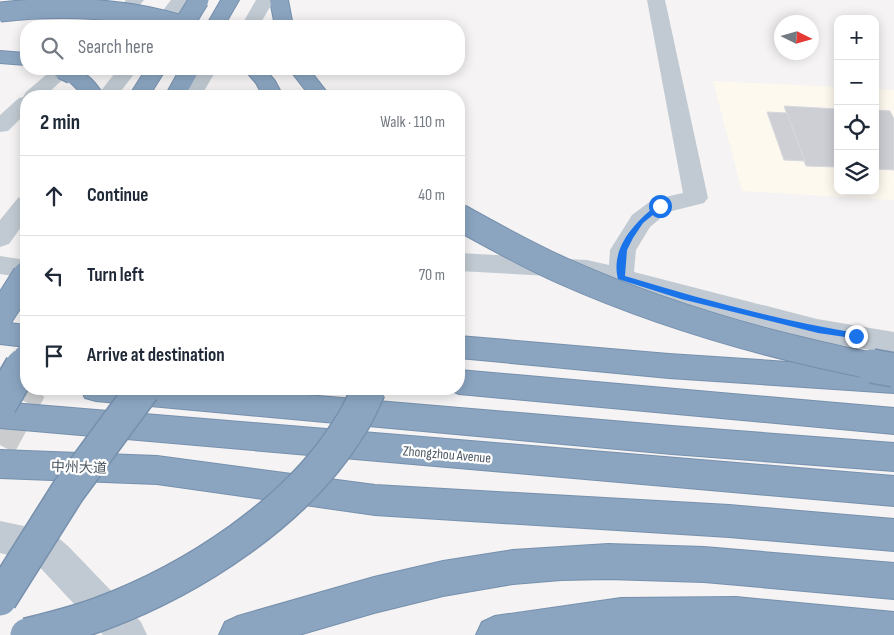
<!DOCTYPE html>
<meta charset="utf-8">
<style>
:root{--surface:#fff;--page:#f6f6f7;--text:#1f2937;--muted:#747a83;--line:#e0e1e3}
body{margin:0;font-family:"Sofia Sans Condensed","Noto Sans SC",sans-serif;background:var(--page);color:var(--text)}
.controls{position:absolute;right:15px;top:15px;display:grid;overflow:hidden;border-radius:10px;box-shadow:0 2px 12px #0003}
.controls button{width:45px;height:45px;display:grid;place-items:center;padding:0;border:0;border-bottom:1px solid var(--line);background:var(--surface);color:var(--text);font:25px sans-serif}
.compass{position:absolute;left:774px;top:15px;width:45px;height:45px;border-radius:50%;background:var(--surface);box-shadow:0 2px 12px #0003;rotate:95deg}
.stop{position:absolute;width:15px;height:15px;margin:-11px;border:4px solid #1a73e8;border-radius:50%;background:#fff}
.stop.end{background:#1a73e8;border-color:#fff;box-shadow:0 1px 5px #0008}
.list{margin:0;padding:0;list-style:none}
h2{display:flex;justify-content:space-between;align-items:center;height:65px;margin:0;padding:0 20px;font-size:21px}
h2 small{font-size:16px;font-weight:400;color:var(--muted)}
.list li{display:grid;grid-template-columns:32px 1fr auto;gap:15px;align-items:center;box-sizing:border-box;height:80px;padding:0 20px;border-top:1px solid var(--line)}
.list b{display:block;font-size:19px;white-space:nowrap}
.list em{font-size:16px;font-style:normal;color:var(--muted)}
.icon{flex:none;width:28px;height:28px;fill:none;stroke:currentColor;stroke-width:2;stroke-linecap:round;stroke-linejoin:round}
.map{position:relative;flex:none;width:894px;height:635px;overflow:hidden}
.search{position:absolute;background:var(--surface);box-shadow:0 2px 12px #0003;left:20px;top:20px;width:445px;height:55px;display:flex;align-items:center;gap:12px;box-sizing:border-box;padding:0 18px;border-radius:20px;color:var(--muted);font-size:19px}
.panel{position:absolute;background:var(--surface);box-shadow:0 2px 12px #0003;left:20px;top:90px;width:445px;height:305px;border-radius:20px}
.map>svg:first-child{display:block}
.commercial{fill:#fdf9ef}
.building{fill:#cdcfd5;stroke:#d7d9de}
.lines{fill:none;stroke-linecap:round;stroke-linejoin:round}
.minor-tunnel{stroke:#caccce;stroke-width:33;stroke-dasharray:33 17;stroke-linecap:butt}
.highway-casing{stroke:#7690ad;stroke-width:2}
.minor{fill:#c1cad2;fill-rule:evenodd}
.highway{fill:#8ba5c1;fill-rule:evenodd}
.highway-bridge-far2-casing{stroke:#7690ad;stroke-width:21;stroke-linecap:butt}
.highway-bridge-far1-casing{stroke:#7690ad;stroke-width:28;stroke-linecap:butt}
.highway-bridge-casing{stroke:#7690ad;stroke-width:36;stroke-linecap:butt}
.highway-bridge-far2{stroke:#8ba5c1;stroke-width:19}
.highway-bridge-far1{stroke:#8ba5c1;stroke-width:26}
.highway-bridge{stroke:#8ba5c1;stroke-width:33}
.route{fill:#1a73e8}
.labels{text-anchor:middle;stroke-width:4.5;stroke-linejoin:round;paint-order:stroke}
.street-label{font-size:14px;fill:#4a5661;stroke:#fff}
</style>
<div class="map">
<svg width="894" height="635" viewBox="0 0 894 635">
<rect width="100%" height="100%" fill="#f5f3f3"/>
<!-- commercial -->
<polygon class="commercial" points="713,81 838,87 838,191 875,191 875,89 894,90 894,200 742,191"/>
<!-- building -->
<g class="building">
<polygon points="784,106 838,109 838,167 806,166"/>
<polygon points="875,110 890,111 894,119 894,170 875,169"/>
<polygon points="767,112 787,113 805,161 784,160"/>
</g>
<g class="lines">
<!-- minor-tunnel -->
<polyline class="minor-tunnel" points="0,445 30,389"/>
<defs>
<g id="highway">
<polygon points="221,0 239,0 224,26 206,26"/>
<polygon points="270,0 288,0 293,26 275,26"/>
<polygon points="0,51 26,53 26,65 0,63"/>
<path d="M 69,69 C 85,69 97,84 104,96 L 84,96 L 62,74 L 65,70 Z"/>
<polygon points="146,69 166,69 149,96 129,96"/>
<polygon points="180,69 200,69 185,96 165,96"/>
<polygon points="244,69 265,69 275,81 283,96 263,96 256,83"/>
<polygon points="289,69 309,69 330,96 310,96"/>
<polygon points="0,322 26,325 26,347 0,344"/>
<polygon points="459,336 669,354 894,369 894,393 669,378 459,358"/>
<polygon points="459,370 894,408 894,434 459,394 448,389 459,389"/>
<polygon points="81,389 235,389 672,426 894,443 894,471 672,454 96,401 85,398"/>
<polygon points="0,402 894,476 894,506 0,428"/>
<polygon points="0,450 157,456 375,485 729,505 894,519 894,551 729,537 375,515 157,484 0,478"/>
<polygon points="608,544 704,547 894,563 894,599 704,582 608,579 561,580 513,584 443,596 374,613 299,635 219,635 225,622 238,616 374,577 443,561 513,550"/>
<polygon points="736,597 894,612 894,635 476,635 482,622 495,616 621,598"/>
</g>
</defs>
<!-- highway casing -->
<use href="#highway" class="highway-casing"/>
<!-- minor -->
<g class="minor">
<polygon points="126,0 144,0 122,26 104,26"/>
<polygon points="171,0 189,0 169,26 151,26"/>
<polygon points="256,0 274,0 259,26 241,26"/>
<polygon points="647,0 665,0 708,198 704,203 668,212 650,227 636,250 634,272 817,319 894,332 894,354 817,341 587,278 459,271 459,253 587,260 609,265 610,250 632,215 652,200 683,193"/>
<polygon points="53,69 74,69 45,96 26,96 26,113 8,131 0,132 0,115 19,98 23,97 26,92"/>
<polygon points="118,69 138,69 117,96 97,96"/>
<polygon points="197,69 217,69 201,96 181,96"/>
<polygon points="26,195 26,220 9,244 0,247 0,220 18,198"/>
<polygon points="0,256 26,260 26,278 0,274"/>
<polygon points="0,521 43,530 55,535 69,547 141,622 147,635 103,635 34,561 0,553"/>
</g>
<!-- highway -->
<use href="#highway" class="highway"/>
<defs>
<g id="highway-bridge-far2">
<path d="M 0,12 C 63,5 124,7 185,26"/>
<polyline points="183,26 199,0"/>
<polyline points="62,69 72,74"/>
</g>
<g id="highway-bridge-far1">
<path d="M 459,217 C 493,236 527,255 563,271 C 664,316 770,346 878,367"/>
<polyline points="0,316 26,275"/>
<polyline points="21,367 26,358"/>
</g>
<g id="highway-bridge">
<polyline points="872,366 894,370"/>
<polyline points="0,404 22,366"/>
<polyline points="0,599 68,491 143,389"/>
<path d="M 27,635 C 51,629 76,623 100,614 C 192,580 298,512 350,426 C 358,415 363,401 369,389"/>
</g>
</defs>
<!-- highway-bridge-far2 casing -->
<use href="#highway-bridge-far2" class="highway-bridge-far2-casing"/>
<!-- highway-bridge-far1 casing -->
<use href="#highway-bridge-far1" class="highway-bridge-far1-casing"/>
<!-- highway-bridge casing -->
<use href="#highway-bridge" class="highway-bridge-casing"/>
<!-- highway-bridge-far2 -->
<use href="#highway-bridge-far2" class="highway-bridge-far2"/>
<!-- highway-bridge-far1 -->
<use href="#highway-bridge-far1" class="highway-bridge-far1"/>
<!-- highway-bridge -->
<use href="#highway-bridge" class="highway-bridge"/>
</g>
<!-- route -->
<path class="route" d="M 658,204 L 664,206 L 643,223 L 633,238 L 627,250 L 625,276 C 701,299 778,320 856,333 L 860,336 L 859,339 L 818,333 L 681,299 L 618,279 C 610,248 635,222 658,204 Z"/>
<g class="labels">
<!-- street labels -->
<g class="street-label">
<text transform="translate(447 454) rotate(5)" y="5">Zhongzhou Avenue</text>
<text transform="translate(79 467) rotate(2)" y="5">中州大道</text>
</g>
</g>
</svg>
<div class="controls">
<button>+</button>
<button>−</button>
<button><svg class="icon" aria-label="locate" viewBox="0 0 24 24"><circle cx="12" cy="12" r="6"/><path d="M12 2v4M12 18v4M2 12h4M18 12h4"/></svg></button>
<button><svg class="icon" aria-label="layers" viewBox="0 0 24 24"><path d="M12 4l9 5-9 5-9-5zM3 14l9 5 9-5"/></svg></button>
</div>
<svg class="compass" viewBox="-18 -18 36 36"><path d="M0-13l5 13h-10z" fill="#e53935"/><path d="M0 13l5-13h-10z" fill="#747a83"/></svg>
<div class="stop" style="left:660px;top:206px"></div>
<div class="stop end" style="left:856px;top:336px"></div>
<div class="search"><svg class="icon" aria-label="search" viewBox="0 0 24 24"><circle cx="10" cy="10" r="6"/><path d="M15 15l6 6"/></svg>Search here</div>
<section class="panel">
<h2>2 min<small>Walk · 110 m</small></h2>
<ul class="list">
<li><svg class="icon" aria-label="ahead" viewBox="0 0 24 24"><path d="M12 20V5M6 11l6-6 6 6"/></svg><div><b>Continue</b></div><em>40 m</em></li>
<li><svg class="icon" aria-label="left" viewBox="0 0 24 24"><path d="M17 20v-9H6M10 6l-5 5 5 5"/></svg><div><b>Turn left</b></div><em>70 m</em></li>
<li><svg class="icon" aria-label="arrive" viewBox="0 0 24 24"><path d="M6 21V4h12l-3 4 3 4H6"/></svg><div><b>Arrive at destination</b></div></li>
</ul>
</section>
</div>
